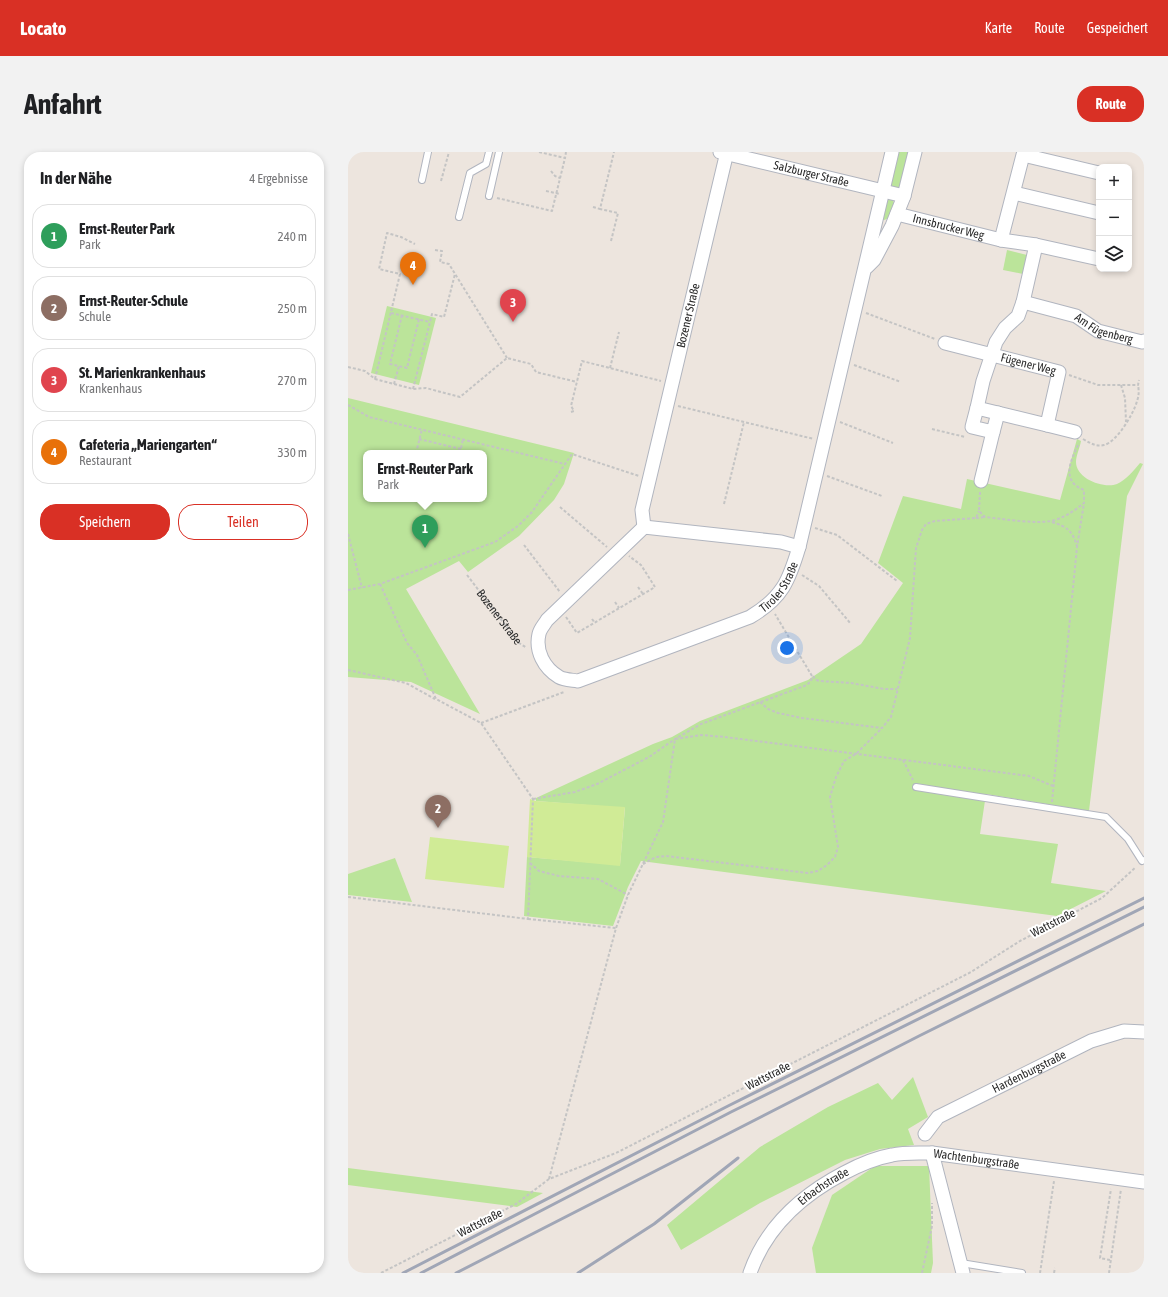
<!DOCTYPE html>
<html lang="de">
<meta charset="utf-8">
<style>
:root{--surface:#fff;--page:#f2f2f2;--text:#202124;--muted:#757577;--line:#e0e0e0;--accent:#d93025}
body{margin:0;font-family:"Asap Condensed",sans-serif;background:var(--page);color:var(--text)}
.controls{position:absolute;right:12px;top:12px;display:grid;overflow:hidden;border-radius:8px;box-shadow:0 2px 6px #0003}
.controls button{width:36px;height:36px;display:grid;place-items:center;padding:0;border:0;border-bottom:1px solid var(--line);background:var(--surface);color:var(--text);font:20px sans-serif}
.you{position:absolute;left:439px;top:496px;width:14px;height:14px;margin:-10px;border:3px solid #fff;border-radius:50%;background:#1a73e8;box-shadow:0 0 0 6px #1a73e833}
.badge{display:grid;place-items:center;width:26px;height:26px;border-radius:50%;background:var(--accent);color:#fff;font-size:13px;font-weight:700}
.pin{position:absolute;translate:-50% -33px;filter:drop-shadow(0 1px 2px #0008)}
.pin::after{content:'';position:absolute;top:21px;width:14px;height:12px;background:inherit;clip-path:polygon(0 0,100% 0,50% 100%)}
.popup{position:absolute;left:15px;top:298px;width:124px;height:52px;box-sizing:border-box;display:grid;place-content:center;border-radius:8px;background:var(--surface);filter:drop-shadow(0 1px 3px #0005);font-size:13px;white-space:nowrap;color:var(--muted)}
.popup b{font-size:15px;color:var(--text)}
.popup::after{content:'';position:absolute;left:50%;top:100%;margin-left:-8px;border:8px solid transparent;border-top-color:var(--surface)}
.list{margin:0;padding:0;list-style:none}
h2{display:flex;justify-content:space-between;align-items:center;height:52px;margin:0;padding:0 16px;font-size:17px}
h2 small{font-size:13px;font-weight:400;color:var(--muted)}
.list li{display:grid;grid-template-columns:26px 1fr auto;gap:12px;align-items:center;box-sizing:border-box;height:64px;margin:0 8px 8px;padding:0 8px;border:1px solid var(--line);border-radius:16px}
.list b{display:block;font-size:15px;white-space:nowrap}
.list p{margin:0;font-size:13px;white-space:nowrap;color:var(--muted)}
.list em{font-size:13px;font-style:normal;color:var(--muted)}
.actions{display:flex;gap:8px;padding:12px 16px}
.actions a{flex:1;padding:9px 0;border:1px solid var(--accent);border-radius:16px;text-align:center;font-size:14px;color:var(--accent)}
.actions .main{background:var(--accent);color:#fff}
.icon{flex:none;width:22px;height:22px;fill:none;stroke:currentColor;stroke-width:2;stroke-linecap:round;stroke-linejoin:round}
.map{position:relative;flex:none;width:796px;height:1121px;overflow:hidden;border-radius:16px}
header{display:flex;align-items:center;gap:24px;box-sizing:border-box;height:56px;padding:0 20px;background:var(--accent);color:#fff}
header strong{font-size:19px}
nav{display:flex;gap:22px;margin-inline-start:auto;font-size:14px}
.intro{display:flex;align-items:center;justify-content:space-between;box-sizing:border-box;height:96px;padding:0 24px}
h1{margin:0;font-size:28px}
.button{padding:10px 18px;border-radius:16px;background:var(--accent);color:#fff;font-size:14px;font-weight:700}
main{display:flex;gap:24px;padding:0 24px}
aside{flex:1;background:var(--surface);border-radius:16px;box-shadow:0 2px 6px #0003}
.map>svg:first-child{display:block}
.green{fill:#bbe49a;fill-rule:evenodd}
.pitch{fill:#d0eb96}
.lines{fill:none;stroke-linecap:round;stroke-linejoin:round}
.lane-casing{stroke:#b1b5bf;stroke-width:8}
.street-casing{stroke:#b1b5bf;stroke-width:15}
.path{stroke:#c4c4c4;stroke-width:2;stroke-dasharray:3 2;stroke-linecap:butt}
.lane{stroke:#fff;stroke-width:6}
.street{stroke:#fff;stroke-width:13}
.rail{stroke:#a0a6b6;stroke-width:3}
.labels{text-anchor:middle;stroke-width:4;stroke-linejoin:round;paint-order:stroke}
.street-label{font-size:12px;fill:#2b2b2b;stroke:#fff}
</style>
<header>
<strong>Locato</strong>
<nav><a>Karte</a><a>Route</a><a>Gespeichert</a></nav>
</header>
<div class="intro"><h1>Anfahrt</h1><a class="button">Route</a></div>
<main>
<aside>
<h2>In der Nähe<small>4 Ergebnisse</small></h2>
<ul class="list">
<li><span class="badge" style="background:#2e9e5b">1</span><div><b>Ernst-Reuter Park</b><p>Park</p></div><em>240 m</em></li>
<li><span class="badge" style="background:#8d6e63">2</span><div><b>Ernst-Reuter-Schule</b><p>Schule</p></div><em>250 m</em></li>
<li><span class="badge" style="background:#e0444e">3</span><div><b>St. Marienkrankenhaus</b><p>Krankenhaus</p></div><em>270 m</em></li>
<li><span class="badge" style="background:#e8710a">4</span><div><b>Cafeteria „Mariengarten“</b><p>Restaurant</p></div><em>330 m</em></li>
</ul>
<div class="actions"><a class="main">Speichern</a><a>Teilen</a></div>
</aside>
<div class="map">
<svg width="796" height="1121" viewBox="0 0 796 1121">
<rect width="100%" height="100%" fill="#ede5de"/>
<!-- green -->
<g class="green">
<polygon points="549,0 561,0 553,33 551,36 546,36 543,34 542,30"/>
<path d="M 539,46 L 543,46 C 550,52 544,66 536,68 L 534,67 Z"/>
<polygon points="659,98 679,103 675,122 655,118"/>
<polygon points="39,154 88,166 71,233 23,221"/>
<path d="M 0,246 L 226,301 L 216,332 L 206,348 L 171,384 L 120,420 L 111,409 L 58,437 L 132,562 L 63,530 L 0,525 ZM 18,301 L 136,301 L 136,347 L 18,347 Z"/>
<path d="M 729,287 L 733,289 C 732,295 728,304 728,310 C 728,327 756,337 769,332 C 778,328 786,318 792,311 L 795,312 L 779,344 L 741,659 L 638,642 L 632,682 L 710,692 L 703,731 L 758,739 L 709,764 L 293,709 L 280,735 L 265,774 L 176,764 L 179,705 L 272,713 L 277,656 L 188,649 L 188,646 L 305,592 L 324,585 L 352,569 L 460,528 L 513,492 L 555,431 L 530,411 L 555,344 L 613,357 L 619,327 L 712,348 Z"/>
<polygon points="47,706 64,750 0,743 0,722"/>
<polygon points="565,925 580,965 560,977 566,993 532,997 497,1008 412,1051 333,1098 319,1073 412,995 480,955 530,931 544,948"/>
<polygon points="527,1014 581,1014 585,1111 583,1121 468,1121 464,1096 484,1043"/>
<polygon points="0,1016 195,1041 169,1055 0,1033"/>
</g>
<!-- pitch -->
<g class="pitch">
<polygon points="182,647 188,649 277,655 272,714 179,705"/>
<polygon points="82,685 161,694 156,736 77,727"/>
</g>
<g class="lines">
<defs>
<g id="lane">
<polyline points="74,28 80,0"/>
<polyline points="141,44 151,0"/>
<polyline points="111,65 122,21 138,12 141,0"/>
<polyline points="568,635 758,665 780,687 794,709 796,708"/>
<polyline points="613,1111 674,1121"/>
</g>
<g id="street">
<path id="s2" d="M 372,0 L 556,44"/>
<polyline points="666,41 751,61"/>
<path id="s3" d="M 549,62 L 653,88 L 688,93 L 751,107"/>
<polyline points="653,88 675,3 751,21"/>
<polyline points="519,115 526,108 544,74 556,44 567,0"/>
<path id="s4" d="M 675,150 L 728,164 L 750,179 L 794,190 L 796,189"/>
<path id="s5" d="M 597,191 L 711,220 L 699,273 L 629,256 L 635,229 L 648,190 L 657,176 L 670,164 L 675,150 L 688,93"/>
<polyline points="629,256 624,275 645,280 650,261"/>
<polyline points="699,273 727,280"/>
<polyline points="633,329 645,280"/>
<path id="s6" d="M 296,375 L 199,468 C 196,473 192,477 191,482 C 187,499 196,516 211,525 C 216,528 224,528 230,529 L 402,465 C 434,446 441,429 451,395 L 544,0"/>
<path id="s7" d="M 296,375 L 294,358 L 379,0"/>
<polyline points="296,375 433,390 451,395"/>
<path id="s8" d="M 577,982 L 590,965 L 743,889 L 776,879 L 796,880"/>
<polyline points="584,1001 615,1121"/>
<path id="s9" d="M 402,1121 C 418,1075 454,1043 496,1021 C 511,1013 527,1006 544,1003 C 557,1000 570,1001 584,1001 L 796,1030"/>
</g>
</defs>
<!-- lane casing -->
<use href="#lane" class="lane-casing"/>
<!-- street casing -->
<use href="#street" class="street-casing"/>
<!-- path -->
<g class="path">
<polyline points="191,0 217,6 218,0"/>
<polyline points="203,19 207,24 212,26"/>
<polyline points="93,29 101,0"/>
<polyline points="198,39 212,42"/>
<polyline points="149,46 204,59 217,6"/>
<polyline points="245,55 252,57"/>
<polyline points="263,89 270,61 252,57 266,0"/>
<polyline points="87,98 94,99 92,110 101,112 159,206"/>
<polyline points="43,161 82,170"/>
<polyline points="518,161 587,187"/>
<polyline points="54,163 42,212 59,216 71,167"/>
<polyline points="506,213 553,230"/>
<polyline points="0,215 17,219 27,227 65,237 78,236 112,245 159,206 183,212 188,220 229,230"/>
<polyline points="262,216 271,180"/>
<polyline points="721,223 750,233 790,233 791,228"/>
<polyline points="27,227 52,122 31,117 39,81 53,85 67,92"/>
<polyline points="46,232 51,214"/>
<polyline points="773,233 777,246 778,270"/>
<polyline points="65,237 84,162 96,165 107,122"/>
<polyline points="0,253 21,265 217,312"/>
<polyline points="330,254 466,287"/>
<polyline points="223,260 226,259 223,254 234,209 313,229"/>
<polyline points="492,270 545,291"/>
<polyline points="584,277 617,285"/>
<polyline points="71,287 113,297"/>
<path d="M 735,287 C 742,291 748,295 756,293 C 769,290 786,261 789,249 C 791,244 791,239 790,233"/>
<polyline points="68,301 74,277"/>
<polyline points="112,301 115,287"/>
<polyline points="479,324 534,344"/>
<path d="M 632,340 L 631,359 L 637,365 C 655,367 687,372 703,369 C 716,366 726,359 736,351 L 736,338 C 712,329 723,308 731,291"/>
<polyline points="376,352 396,270"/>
<polyline points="212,355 259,395"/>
<polyline points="628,366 637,365"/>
<path d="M 704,370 C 719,375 724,378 729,394"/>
<polyline points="467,376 489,383 549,429"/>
<polyline points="0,382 14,436"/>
<polyline points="176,393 212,440"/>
<path id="s1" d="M 119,423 L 171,491 L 179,496"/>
<polyline points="454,423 471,434 503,472"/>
<polyline points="290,435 295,442"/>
<polyline points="0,438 32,432 147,390 170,374 184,360 224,302 291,324"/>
<polyline points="267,450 271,456"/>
<polyline points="218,465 229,481 307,435 293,413 281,404"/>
<polyline points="244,467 247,471"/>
<polyline points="0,518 58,531 87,547"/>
<polyline points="465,524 468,528 472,529 503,531 536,537 549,537"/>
<polyline points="412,550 420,557 430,561 454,566 534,576 543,565 562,486 568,396 574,378 578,372 587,369 628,366 631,359"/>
<polyline points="133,571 216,540"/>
<polyline points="555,608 565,628"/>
<polyline points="185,647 227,640 249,632 301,605 327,587 353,572 459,533 463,529 464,524 427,462"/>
<polyline points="704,650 729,395 736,351"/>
<polyline points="182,711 191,719 211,724 250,727 280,743"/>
<polyline points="295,712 308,705 318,704 460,721 470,719 479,713 487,705 490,695 482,645 488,625 496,609 508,602 534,576"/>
<polyline points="0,745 180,767 185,647 133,571 88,547 69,503 59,491 32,432"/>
<polyline points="180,767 268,776"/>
<polyline points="201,1027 268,776 280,743 315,670 327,587 353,583 377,585 681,624 705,634"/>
<polyline points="762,1108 752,1106 763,1037"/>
<polyline points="33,1121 168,1052 201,1027 268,1001 623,820 672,789 754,746 788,715"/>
<polyline points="574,1121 584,1074 584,1051"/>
<polyline points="692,1121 706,1029"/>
<polyline points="706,1121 707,1116"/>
<polyline points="761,1121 773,1037"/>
</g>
<!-- lane -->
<use href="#lane" class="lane"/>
<!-- street -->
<use href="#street" class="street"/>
<!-- rail -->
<g class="rail">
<polyline points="55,1121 380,954 796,746"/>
<polyline points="73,1121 383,960 796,755"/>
<polyline points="108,1121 571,884 796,772"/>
<polyline points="230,1121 306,1072 390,1006"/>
</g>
</g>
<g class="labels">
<!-- street labels -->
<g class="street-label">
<text dy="4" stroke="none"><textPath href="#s2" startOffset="94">Salzburger Straße</textPath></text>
<text dy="4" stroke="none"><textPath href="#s3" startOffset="53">Innsbrucker Weg</textPath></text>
<text dy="4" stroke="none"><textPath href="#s7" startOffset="217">Bozener Straße</textPath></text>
<text dy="4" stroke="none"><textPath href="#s4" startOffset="86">Am Fügenberg</textPath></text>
<text dy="4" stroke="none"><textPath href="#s5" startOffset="86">Fügener Weg</textPath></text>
<text dy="4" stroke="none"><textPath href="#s6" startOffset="447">Tiroler Straße</textPath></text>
<text dy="4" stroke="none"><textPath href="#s1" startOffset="53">Bozener Straße</textPath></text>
<text transform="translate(705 771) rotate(-27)" y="4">Wattstraße</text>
<text dy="4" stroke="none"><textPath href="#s8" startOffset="123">Hardenburgstraße</textPath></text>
<text transform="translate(420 924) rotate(-27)" y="4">Wattstraße</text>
<text dy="4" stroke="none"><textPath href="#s9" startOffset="277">Wachtenburgstraße</textPath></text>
<text dy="4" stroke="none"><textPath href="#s9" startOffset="116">Erbachstraße</textPath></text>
<text transform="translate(132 1071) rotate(-27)" y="4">Wattstraße</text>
</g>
</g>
</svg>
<div class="controls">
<button>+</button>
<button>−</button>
<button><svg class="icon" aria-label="layers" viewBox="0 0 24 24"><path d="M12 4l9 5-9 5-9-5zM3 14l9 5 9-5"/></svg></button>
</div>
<div class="you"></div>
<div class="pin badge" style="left:77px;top:396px;background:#2e9e5b">1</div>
<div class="popup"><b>Ernst-Reuter Park</b>Park</div>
<div class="pin badge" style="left:90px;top:676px;background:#8d6e63">2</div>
<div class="pin badge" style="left:165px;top:170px;background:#e0444e">3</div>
<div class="pin badge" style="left:65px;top:133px;background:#e8710a">4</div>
</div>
</main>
